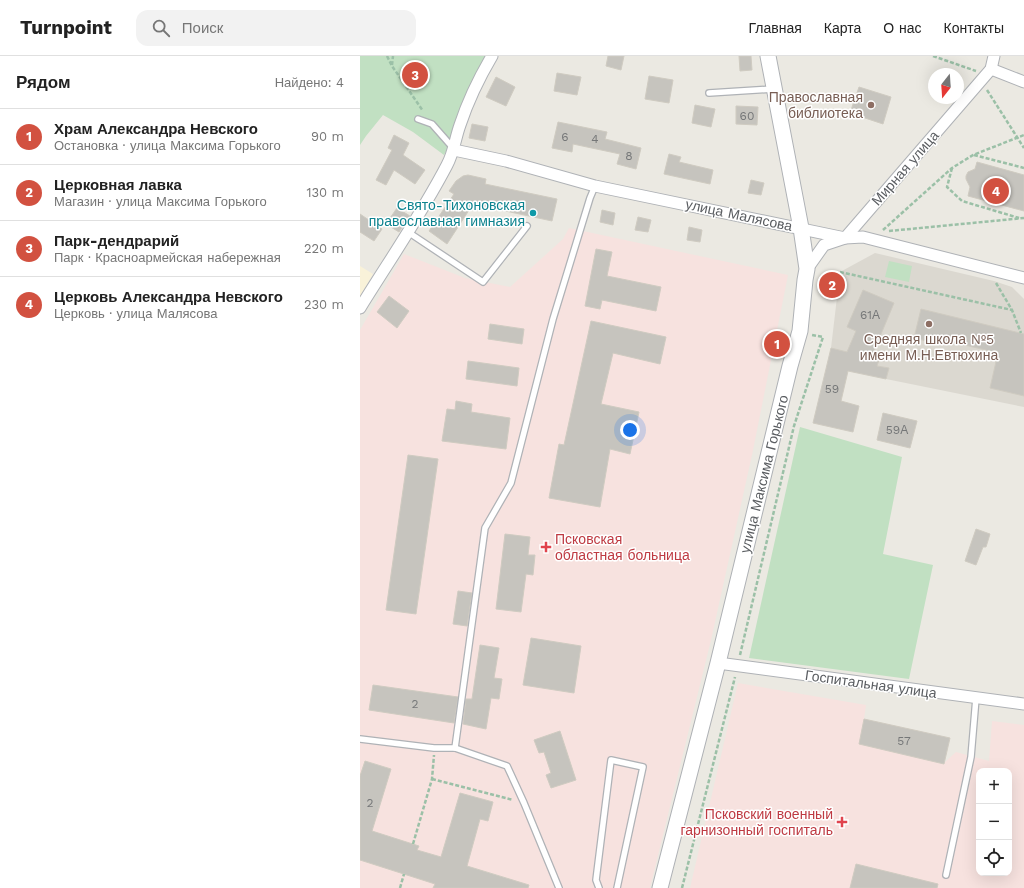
<!DOCTYPE html>
<html lang="ru">
<meta charset="utf-8">
<style>
:root{--surface:#fff;--page:#f2f2f2;--text:#222;--muted:#767676;--line:#e0e0e0;--accent:#d25140}
body{margin:0;font-family:"Work Sans",sans-serif;background:var(--page);color:var(--text)}
.controls{position:absolute;right:12px;bottom:12px;display:grid;overflow:hidden;border-radius:8px;box-shadow:0 4px 16px #0002}
.controls button{width:36px;height:36px;display:grid;place-items:center;padding:0;border:0;border-bottom:1px solid var(--line);background:var(--surface);color:var(--text);font:20px sans-serif}
.compass{position:absolute;left:568px;top:12px;width:36px;height:36px;border-radius:50%;background:var(--surface);box-shadow:0 4px 16px #0002;rotate:197deg}
.you{position:absolute;left:270px;top:374px;width:14px;height:14px;margin:-10px;border:3px solid #fff;border-radius:50%;background:#1a73e8;box-shadow:0 0 0 6px #1a73e833}
.badge{display:grid;place-items:center;width:26px;height:26px;border-radius:50%;background:var(--accent);color:#fff;font-size:13px;font-weight:700}
.pin{position:absolute;translate:-50% -50%;border:2px solid #fff;box-shadow:0 1px 4px #0006}
.list{margin:0;padding:0;list-style:none}
h2{display:flex;justify-content:space-between;align-items:center;height:52px;margin:0;padding:0 16px;font-size:17px}
h2 small{font-size:13px;font-weight:400;color:var(--muted)}
.list li{display:grid;grid-template-columns:26px 1fr auto;gap:12px;align-items:center;box-sizing:border-box;height:56px;padding:0 16px;border-top:1px solid var(--line)}
.list b{display:block;font-size:15px;white-space:nowrap}
.list p{margin:0;font-size:13px;white-space:nowrap;color:var(--muted)}
.list em{font-size:13px;font-style:normal;color:var(--muted)}
.icon{flex:none;width:22px;height:22px;fill:none;stroke:currentColor;stroke-width:2;stroke-linecap:round;stroke-linejoin:round}
.map{position:relative;flex:none;width:664px;height:832px;overflow:hidden}
header{display:flex;align-items:center;gap:24px;box-sizing:border-box;height:56px;padding:0 20px;background:var(--surface);border-bottom:1px solid var(--line)}
header strong{font-size:19px}
nav{display:flex;gap:22px;margin-inline-start:auto;font-size:14px}
.search{width:280px;height:36px;background:var(--page);display:flex;align-items:center;gap:10px;box-sizing:border-box;padding:0 14px;border-radius:12px;color:var(--muted);font-size:15px}
main{display:flex}
aside{flex:1;background:var(--surface)}
.map>svg:first-child{display:block}
.commercial{fill:#f9f2d9}
.education{fill:#dbd8d0}
.medical{fill:#f7e2df;fill-rule:evenodd}
.green{fill:#c1e0c2}
.building{fill:#c6c4be;stroke:#cfcbc1}
.lines{fill:none;stroke-linecap:round;stroke-linejoin:round}
.lane-casing{stroke:#afb2b6;stroke-width:8}
.street-casing{stroke:#afb2b6;stroke-width:13}
.secondary-casing{stroke:#aeb1b5;stroke-width:17}
.path{stroke:#9bc0a7;stroke-width:2.5;stroke-dasharray:4 2;stroke-linecap:butt}
.lane{stroke:#fff;stroke-width:5.5}
.street{stroke:#fff;stroke-width:11}
.secondary{stroke:#fff;stroke-width:15}
.education-dot{fill:#8d6e63;stroke:#fff;stroke-width:1.5}
.culture-dot{fill:#0f9aa8;stroke:#fff;stroke-width:1.5}
.health-dot{fill:#e0444e;stroke:#fff;stroke-width:1.5}
.labels{text-anchor:middle;stroke-width:3;stroke-linejoin:round;paint-order:stroke}
.number-label{font-size:12px;fill:#757778}
.education-label{font-size:14px;fill:#785e54;stroke:#fff;text-anchor:end}
.street-label{font-size:14px;fill:#5a5d61;stroke:#fff}
.culture-label{font-size:14px;fill:#0d838f;stroke:#fff;text-anchor:end}
.health-label{font-size:14px;fill:#be3a42;stroke:#fff;text-anchor:start}
</style>
<header>
<strong>Turnpoint</strong>
<div class="search"><svg class="icon" aria-label="search" viewBox="0 0 24 24"><circle cx="10" cy="10" r="6"/><path d="M15 15l6 6"/></svg>Поиск</div>
<nav><a>Главная</a><a>Карта</a><a>О нас</a><a>Контакты</a></nav>
</header>
<main>
<aside>
<h2>Рядом<small>Найдено: 4</small></h2>
<ul class="list">
<li><span class="badge">1</span><div><b>Храм Александра Невского</b><p>Остановка · улица Максима Горького</p></div><em>90 m</em></li>
<li><span class="badge">2</span><div><b>Церковная лавка</b><p>Магазин · улица Максима Горького</p></div><em>130 m</em></li>
<li><span class="badge">3</span><div><b>Парк-дендрарий</b><p>Парк · Красноармейская набережная</p></div><em>220 m</em></li>
<li><span class="badge">4</span><div><b>Церковь Александра Невского</b><p>Церковь · улица Малясова</p></div><em>230 m</em></li>
</ul>
</aside>
<div class="map">
<svg width="664" height="832" viewBox="0 0 664 832">
<rect width="100%" height="100%" fill="#ebe9e2"/>
<!-- commercial -->
<polygon class="commercial" points="0,210 13,218 0,240"/>
<!-- education -->
<polygon class="education" points="515,197 634,225 652,231 664,243 664,351 526,323 529,312 517,310 518,304 471,292 480,216"/>
<!-- medical -->
<g class="medical">
<polygon points="209,172 428,219 392,399 351,584 290,832 0,832 0,274 44,198 105,222 150,231 203,183"/>
<path d="M 378,627 L 506,649 L 504,663 L 590,682 L 584,707 L 596,696 L 629,705 L 632,665 L 664,669 L 664,832 L 330,832 ZM 619,715 L 649,715 L 649,817 L 619,817 Z"/>
</g>
<!-- green -->
<g class="green">
<polygon points="0,0 136,0 84,99 53,76 23,59 6,80 0,89"/>
<polygon points="529,205 552,210 549,226 525,221"/>
<polygon points="440,371 542,401 523,498 573,509 549,623 389,602"/>
</g>
<!-- building -->
<g class="building">
<polygon points="248,0 264,0 261,14 246,10"/>
<polygon points="379,0 391,0 392,14 380,15"/>
<polygon points="197,17 221,21 217,39 194,35"/>
<polygon points="289,20 313,24 309,47 285,43"/>
<polygon points="136,21 155,31 146,50 126,41"/>
<polygon points="499,31 531,41 523,68 490,57"/>
<polygon points="335,49 355,53 351,71 332,67"/>
<polygon points="376,50 398,51 397,69 376,68"/>
<polygon points="198,66 247,76 245,83 281,92 276,113 257,108 260,98 213,88 212,96 192,92"/>
<polygon points="112,68 128,71 125,85 109,82"/>
<polygon points="34,79 49,87 43,99 65,114 55,128 34,114 26,129 16,124 32,94 28,92"/>
<polygon points="309,98 321,101 319,106 353,114 350,128 304,118"/>
<polygon points="617,106 664,119 664,155 608,140 610,131 606,123 606,120 608,116 615,113"/>
<polygon points="108,119 126,123 125,128 197,143 192,165 113,148 87,188 69,175 94,138 89,135 96,125 103,120"/>
<polygon points="391,124 404,127 401,139 388,137"/>
<polygon points="37,152 50,160 39,176 26,168"/>
<polygon points="242,154 255,157 253,169 240,166"/>
<polygon points="0,158 22,173 14,185 0,176"/>
<polygon points="278,161 291,164 288,176 275,174"/>
<polygon points="329,171 342,174 340,186 327,184"/>
<polygon points="236,193 252,196 247,220 301,231 296,255 242,244 240,253 225,250"/>
<polygon points="503,234 534,247 511,302 519,304 517,310 529,312 526,323 488,315 481,345 499,350 493,376 453,367 471,292 487,296 496,275 487,271"/>
<polygon points="29,240 49,255 37,272 17,256"/>
<polygon points="561,253 664,278 664,340 630,332 638,297 580,283 579,288 554,282"/>
<polygon points="231,265 306,281 300,308 253,297 241,348 279,356 270,398 250,393 240,451 189,442 199,388 204,389"/>
<polygon points="130,268 164,273 162,288 128,283"/>
<polygon points="108,305 159,312 157,330 106,323"/>
<polygon points="96,345 112,348 111,356 150,362 146,393 82,385 87,353 95,354"/>
<polygon points="523,357 557,365 550,392 517,384"/>
<polygon points="48,399 78,403 56,558 26,554"/>
<polygon points="616,473 630,478 626,491 623,491 616,509 605,505"/>
<polygon points="145,478 170,481 168,499 175,499 173,519 166,518 161,556 136,553"/>
<polygon points="98,535 112,537 107,570 93,568"/>
<polygon points="171,582 221,590 214,637 163,629"/>
<polygon points="120,589 139,592 134,622 142,623 139,643 131,642 126,673 103,668 106,643 112,643"/>
<polygon points="13,629 98,641 94,667 9,654"/>
<polygon points="504,663 590,682 584,708 499,688"/>
<polygon points="200,675 216,724 191,732 186,719 191,717 184,696 179,697 174,684"/>
<polygon points="5,705 31,713 12,775 59,790 57,794 81,801 100,737 133,746 128,765 120,763 107,810 169,829 168,832 73,832 75,828 0,804 0,720"/>
<polygon points="496,808 578,828 577,832 490,832"/>
</g>
<g class="lines">
<defs>
<g id="lane">
<polyline points="349,37 413,33"/>
<polyline points="58,63 72,68 94,93"/>
<polyline points="48,176 123,226 167,170"/>
<polyline points="0,683 74,692 95,692 147,710 164,747 199,832"/>
<polyline points="95,692 125,472 151,427 193,263 230,142 235,130"/>
<polyline points="586,819 611,701 616,642"/>
<polyline points="239,832 236,824 251,704 283,711 257,832"/>
</g>
<g id="street">
<polyline points="631,13 664,26"/>
<polyline points="94,94 146,105 235,130 485,182 503,181 664,222"/>
<polyline points="447,213 464,189 485,182 631,13 634,0"/>
<path d="M 0,252 C 29,205 61,159 87,109 C 94,96 95,83 100,69 C 108,45 119,22 132,0"/>
<polyline points="358,607 664,648"/>
</g>
<polyline id="secondary" points="300,832 358,607 430,310 440,275 445,224 447,213 441,172 408,0"/>
</defs>
<!-- lane casing -->
<use href="#lane" class="lane-casing"/>
<!-- street casing -->
<use href="#street" class="street-casing"/>
<!-- secondary casing -->
<use href="#secondary" class="secondary-casing"/>
<!-- path -->
<g class="path">
<polyline points="27,0 32,10 63,55"/>
<polyline points="573,0 616,15"/>
<polyline points="32,9 33,0"/>
<polyline points="627,34 664,92"/>
<polyline points="614,99 664,112"/>
<polyline points="592,112 587,131 602,145 659,162"/>
<polyline points="523,174 592,112 613,99 664,79"/>
<polyline points="529,175 664,162"/>
<polyline points="480,216 652,254"/>
<polyline points="636,227 652,254 661,277"/>
<polyline points="380,599 434,370 463,281 452,279"/>
<polyline points="72,723 153,744"/>
<polyline points="53,788 72,723 74,699"/>
<polyline points="40,832 44,818"/>
<polyline points="322,832 375,621"/>
</g>
<!-- lane -->
<use href="#lane" class="lane"/>
<!-- street -->
<use href="#street" class="street"/>
<!-- secondary -->
<use href="#secondary" class="secondary"/>
</g>
<!-- markers -->
<g class="education-dot">
<circle cx="511" cy="49" r="4"/>
<circle cx="569" cy="268" r="4"/>
</g>
<circle class="culture-dot" cx="173" cy="157" r="4"/>
<g class="health-dot">
<path d="M184 485h4v4h4v4h-4v4h-4v-4h-4v-4h4z"/>
<path d="M480 760h4v4h4v4h-4v4h-4v-4h-4v-4h4z"/>
</g>
<g class="labels">
<!-- number labels -->
<g class="number-label">
<text x="387" y="64">60</text>
<text x="205" y="85">6</text>
<text x="235" y="87">4</text>
<text x="269" y="104">8</text>
<text x="510" y="263">61А</text>
<text x="472" y="337">59</text>
<text x="537" y="378">59А</text>
<text x="55" y="652">2</text>
<text x="544" y="689">57</text>
<text x="10" y="751">2</text>
</g>
<!-- education labels -->
<g class="education-label">
<text x="503" y="46">Православная<tspan x="503" dy="16">библиотека</tspan></text>
<text x="569" y="288" text-anchor="middle">Средняя школа №5<tspan x="569" dy="16">имени М.Н.Евтюхина</tspan></text>
</g>
<!-- street labels -->
<g class="street-label">
<text transform="translate(545 112) rotate(-49)" y="5">Мирная улица</text>
<text transform="translate(379 159) rotate(12)" y="5">улица Малясова</text>
<text transform="translate(404 418) rotate(-76)" y="5">улица Максима Горького</text>
<text transform="translate(511 628) rotate(8)" y="5">Госпитальная улица</text>
</g>
<!-- culture labels -->
<g class="culture-label">
<text x="165" y="154">Свято-Тихоновская<tspan x="165" dy="16">православная гимназия</tspan></text>
</g>
<!-- health labels -->
<g class="health-label">
<text x="195" y="488">Псковская<tspan x="195" dy="16">областная больница</tspan></text>
<text x="473" y="763" text-anchor="end">Псковский военный<tspan x="473" dy="16">гарнизонный госпиталь</tspan></text>
</g>
</g>
</svg>
<div class="controls">
<button>+</button>
<button>−</button>
<button><svg class="icon" aria-label="locate" viewBox="0 0 24 24"><circle cx="12" cy="12" r="6"/><path d="M12 2v4M12 18v4M2 12h4M18 12h4"/></svg></button>
</div>
<svg class="compass" viewBox="-18 -18 36 36"><path d="M0-13l5 13h-10z" fill="#e53935"/><path d="M0 13l5-13h-10z" fill="#767676"/></svg>
<div class="you"></div>
<div class="pin badge" style="left:417px;top:288px">1</div>
<div class="pin badge" style="left:472px;top:229px">2</div>
<div class="pin badge" style="left:55px;top:19px">3</div>
<div class="pin badge" style="left:636px;top:135px">4</div>
</div>
</main>
